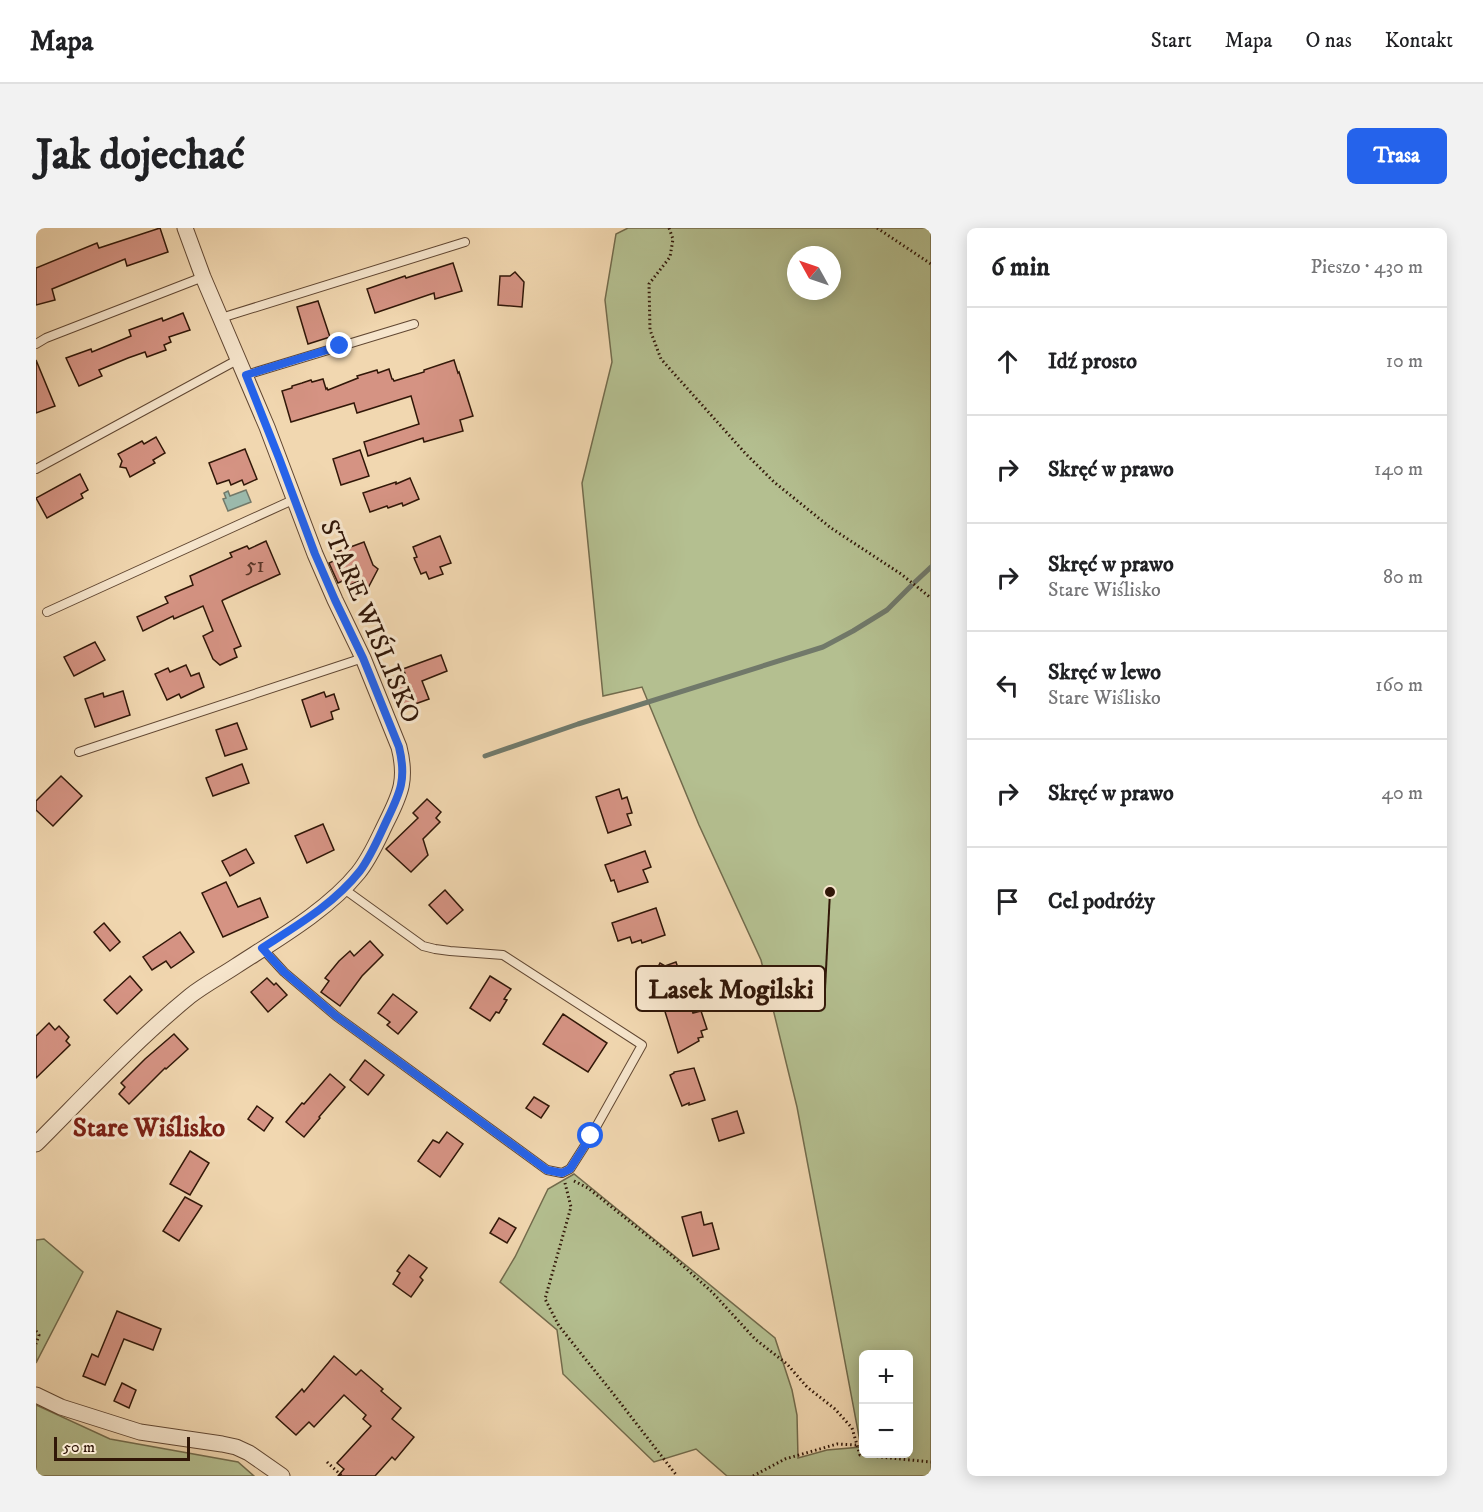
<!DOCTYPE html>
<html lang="pl">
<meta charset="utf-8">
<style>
:root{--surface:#fff;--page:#f2f2f2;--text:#202124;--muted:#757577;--line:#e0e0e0;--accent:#2563eb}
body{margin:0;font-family:"IM FELL DW Pica",serif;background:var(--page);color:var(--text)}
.controls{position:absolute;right:18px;bottom:18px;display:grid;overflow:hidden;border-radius:9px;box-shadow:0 3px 15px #0003}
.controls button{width:54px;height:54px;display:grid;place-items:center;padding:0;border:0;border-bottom:2px solid var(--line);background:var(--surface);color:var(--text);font:30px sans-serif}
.compass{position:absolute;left:751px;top:18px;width:54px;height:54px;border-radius:50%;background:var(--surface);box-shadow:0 3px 15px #0003;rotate:310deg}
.scale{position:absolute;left:18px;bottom:15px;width:136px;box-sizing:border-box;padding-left:6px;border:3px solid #311708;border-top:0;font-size:16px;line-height:21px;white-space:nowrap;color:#311708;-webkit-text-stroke:4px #f6e5cc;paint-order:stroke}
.stop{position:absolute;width:18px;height:18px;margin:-14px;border:4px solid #2563eb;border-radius:50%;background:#fff}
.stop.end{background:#2563eb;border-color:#fff;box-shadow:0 2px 6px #0008}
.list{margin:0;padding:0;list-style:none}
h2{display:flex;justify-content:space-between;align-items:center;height:78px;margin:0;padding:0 24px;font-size:26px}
h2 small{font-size:20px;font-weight:400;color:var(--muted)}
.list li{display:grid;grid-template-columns:39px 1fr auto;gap:18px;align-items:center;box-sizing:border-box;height:108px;padding:0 24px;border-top:2px solid var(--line)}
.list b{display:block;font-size:22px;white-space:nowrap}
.list p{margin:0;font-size:20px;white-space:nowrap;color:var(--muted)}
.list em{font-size:20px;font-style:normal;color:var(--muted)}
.icon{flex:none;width:33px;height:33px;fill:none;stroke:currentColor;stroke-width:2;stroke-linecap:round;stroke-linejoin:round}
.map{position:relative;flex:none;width:895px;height:1248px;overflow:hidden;border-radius:9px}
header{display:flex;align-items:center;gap:36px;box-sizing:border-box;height:84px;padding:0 30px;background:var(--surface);border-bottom:2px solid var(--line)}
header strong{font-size:28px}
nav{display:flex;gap:33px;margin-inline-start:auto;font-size:21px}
.intro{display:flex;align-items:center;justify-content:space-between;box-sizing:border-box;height:144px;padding:0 36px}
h1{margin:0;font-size:42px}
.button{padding:15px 27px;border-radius:9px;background:var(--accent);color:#fff;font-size:21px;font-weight:700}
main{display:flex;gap:36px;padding:0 36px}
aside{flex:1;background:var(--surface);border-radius:9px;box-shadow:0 3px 15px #0003}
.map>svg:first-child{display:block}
.green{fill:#b4bf90;stroke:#726b4c;stroke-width:1.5;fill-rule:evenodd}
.water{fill:#9bbaac;stroke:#71796a;stroke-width:1.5}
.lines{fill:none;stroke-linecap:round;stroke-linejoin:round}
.stream{stroke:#71796a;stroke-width:5}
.building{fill:#d59383;stroke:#311708;stroke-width:1.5}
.lane-casing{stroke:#614732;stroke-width:10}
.street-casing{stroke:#614732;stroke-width:17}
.path{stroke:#311708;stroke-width:3;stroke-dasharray:1.5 3;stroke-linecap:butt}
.lane{stroke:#f6e5cc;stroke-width:8}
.street{stroke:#f6e5cc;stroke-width:15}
.route{stroke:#2563eb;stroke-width:8}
.labels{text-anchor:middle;stroke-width:6;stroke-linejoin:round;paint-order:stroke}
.number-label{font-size:22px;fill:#5a3627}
.street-label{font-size:26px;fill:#311708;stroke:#f6e5cc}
.neighbourhood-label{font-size:27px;font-weight:bold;fill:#7a1f14;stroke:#f6e5cc}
.leader{fill:none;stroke:#311708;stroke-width:2}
.callout-dot{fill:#311708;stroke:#f6e5cc;stroke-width:2}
.callout{fill:#f6e5cc;stroke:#311708;stroke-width:2}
.callout-label{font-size:27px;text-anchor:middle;font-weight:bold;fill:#311708}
</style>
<header>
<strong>Mapa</strong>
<nav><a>Start</a><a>Mapa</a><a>O nas</a><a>Kontakt</a></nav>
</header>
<div class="intro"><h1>Jak dojechać</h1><a class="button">Trasa</a></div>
<main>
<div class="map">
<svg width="895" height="1248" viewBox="0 0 895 1248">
<rect width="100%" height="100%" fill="#f1d7b0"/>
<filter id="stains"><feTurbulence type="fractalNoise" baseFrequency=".00333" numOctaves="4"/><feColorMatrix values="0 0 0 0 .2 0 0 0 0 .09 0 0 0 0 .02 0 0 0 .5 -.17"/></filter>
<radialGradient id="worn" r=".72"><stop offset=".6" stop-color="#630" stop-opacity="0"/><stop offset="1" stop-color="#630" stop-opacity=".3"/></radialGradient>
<!-- green -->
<g class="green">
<path d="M 592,0 L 895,0 L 895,1248 L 691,1248 L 660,1221 L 618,1234 L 527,1146 L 521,1102 L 464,1054 L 479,1029 L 512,961 L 538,946 L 739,1110 L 756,1162 L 761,1187 L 762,1230 L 791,1222 L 825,1219 L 761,879 L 725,732 L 663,597 L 606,459 L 567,468 L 546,255 L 576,134 L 569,72 L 580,6 ZM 760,27 L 796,27 L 796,63 L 760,63 ZM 828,1126 L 872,1126 L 872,1226 L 828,1226 Z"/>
<polygon points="8,1011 47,1044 0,1135 0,1012"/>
<polygon points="0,1177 74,1211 202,1234 218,1248 0,1248"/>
</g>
<!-- water -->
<polygon class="water" points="210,262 215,274 192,283 187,271 190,270 188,265 192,263 194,268"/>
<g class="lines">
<!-- stream -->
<g class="stream">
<polyline points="879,354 895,339"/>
<polyline points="449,528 542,496 787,419 817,403 851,382 875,358"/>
</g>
</g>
<!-- building -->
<g class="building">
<polygon points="124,0 132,24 91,38 89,31 16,61 19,72 0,77 0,40 61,15 63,20"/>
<polygon points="417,35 426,63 399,71 398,65 339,85 331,61 369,48 370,50"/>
<polygon points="479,44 488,54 486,79 462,77 464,48 474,48"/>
<polygon points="282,73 294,109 272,116 261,79"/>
<polygon points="147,85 154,102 133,109 135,114 128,117 130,122 111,129 109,124 92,130 63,142 66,148 43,158 30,130 55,121 56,124 95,108 93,102 126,90 127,93"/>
<polygon points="0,132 19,178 0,185"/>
<polygon points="418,132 422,145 423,144 437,188 424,192 427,203 388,214 387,210 332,228 328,214 383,196 375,168 321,185 318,175 255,194 246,163 256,160 256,158 266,155 275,152 276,154 287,151 290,161 291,160 292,162 322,150 321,148 341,142 342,145 353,141 356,151 357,151 358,153 388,144 388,142"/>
<polygon points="120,209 129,225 117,232 119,235 94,249 90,240 84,239 86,233 82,226 106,213 108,216"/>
<polygon points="209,221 221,251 208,257 206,252 195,257 193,252 181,256 173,235"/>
<polygon points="324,222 333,248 305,257 297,231"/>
<polygon points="44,246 52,262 45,266 47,270 11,290 0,270"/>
<polygon points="374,250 383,271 367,278 366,275 352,280 351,278 334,284 327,265 360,254 360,256"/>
<polygon points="404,308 415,335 404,339 407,346 393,351 390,344 385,346 378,330 381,329 377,319"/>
<polygon points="230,313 244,346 187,372 186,373 205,418 198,421 201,429 184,437 177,431 167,408 177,403 167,378 138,391 137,388 107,403 101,389 132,375 129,369 157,357 154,348 196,329 194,325 211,318 213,321"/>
<polygon points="328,314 337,337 342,341 332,360 329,354 325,356 323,353 314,357 311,351 302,355 293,335 304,330 301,324"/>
<polygon points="59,414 69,432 38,448 28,429"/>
<polygon points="405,427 411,443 386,453 393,471 368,480 356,450 369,445 367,441"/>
<polygon points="150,437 155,448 163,445 168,459 145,470 143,466 131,472 119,446 132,440 134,444"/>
<polygon points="87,463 94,487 59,499 49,471 67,465 68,469"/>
<polygon points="288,464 290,469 298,466 303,481 295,484 297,491 275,499 266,472"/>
<polygon points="201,495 211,521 189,528 180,502"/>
<polygon points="206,536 213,555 177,568 170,550"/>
<polygon points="25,548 46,568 17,598 0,582 0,573"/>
<polygon points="583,561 586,571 591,569 596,585 591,586 595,597 572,605 560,569"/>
<polygon points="391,571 405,584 400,590 404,594 387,611 392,627 375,644 350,621 382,590 377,585"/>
<polygon points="287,596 298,622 271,635 259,608"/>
<polygon points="210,621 218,635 194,648 186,633"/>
<polygon points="609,623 615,639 607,642 612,654 582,664 578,652 575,653 569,637"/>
<polygon points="190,654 202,679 224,670 232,689 187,709 166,665"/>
<polygon points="409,662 427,682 411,696 393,677"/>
<polygon points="620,680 629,707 606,715 605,712 596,715 594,709 582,713 576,695"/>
<polygon points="68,695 84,714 74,723 58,704"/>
<polygon points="144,704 158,724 135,740 130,733 116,742 107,729"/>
<polygon points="334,713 347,727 326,748 304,778 285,764 293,753 289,750 303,733 314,723 318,728"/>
<polygon points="640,734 657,785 665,783 671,801 665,803 667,809 662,810 663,813 642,825 626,774 610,780 605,767 615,763 611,756 614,755 610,745 621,741 624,735 629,738"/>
<polygon points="94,748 106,762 81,786 68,772"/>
<polygon points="454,748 475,761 468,771 471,772 463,785 460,784 454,793 434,780"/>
<polygon points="231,750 238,757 240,755 251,767 232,784 215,764"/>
<polygon points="357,766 381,784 362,806 351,797 354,794 342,785"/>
<polygon points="527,786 571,815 552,844 507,816"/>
<polygon points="13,795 19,802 23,798 33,809 30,813 34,817 0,850 0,808"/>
<polygon points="138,806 152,821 130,841 129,840 93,876 83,866 89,859 85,855 109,831"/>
<polygon points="329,832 348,847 332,867 314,852"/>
<polygon points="658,840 669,872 653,877 653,875 646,878 634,847 638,845 638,844"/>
<polygon points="294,846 309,859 283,889 284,890 268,909 250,894 266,875 268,876"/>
<polygon points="498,869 513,878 505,890 490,880"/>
<polygon points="221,878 237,890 228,903 212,891"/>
<polygon points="701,883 708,905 683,913 676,891"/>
<polygon points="411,904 427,916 404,949 382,933 397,912 403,915"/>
<polygon points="154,923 173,935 154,967 134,956"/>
<polygon points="149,969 166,978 143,1013 127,1003"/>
<polygon points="665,984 668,997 676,995 683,1021 657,1028 646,989"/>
<polygon points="463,990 480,1000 471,1015 454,1005"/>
<polygon points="373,1027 391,1040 384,1049 387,1052 375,1069 357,1056 364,1045 361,1043"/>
<polygon points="81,1083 125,1101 117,1122 88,1111 69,1157 47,1148 56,1126 62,1129"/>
<polygon points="298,1128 320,1147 325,1142 347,1161 345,1163 365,1180 356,1191 378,1209 359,1232 356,1229 339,1248 302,1248 308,1241 301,1235 335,1198 327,1191 330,1187 308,1167 278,1199 273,1194 260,1207 240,1189 266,1161 268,1164"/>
<polygon points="86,1155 100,1162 93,1180 78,1173"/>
</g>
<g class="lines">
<defs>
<g id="lane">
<polyline points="185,90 429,14"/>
<polyline points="0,116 10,110 167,49"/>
<polyline points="210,147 378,96"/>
<polyline points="0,241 203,131"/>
<polyline points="11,384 259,271"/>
<polyline points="43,524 327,430"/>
<polyline points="226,720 248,744 300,788 511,942 526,945 534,941 555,908 606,817 467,727 414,723 399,721 387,718 308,661"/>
</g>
<g id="street">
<path d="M 0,916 C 50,866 99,813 154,768 C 168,757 185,748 200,738 C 240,712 292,682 322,645 C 335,629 342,611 351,593 C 365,565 371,551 363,519 L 327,430 L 299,372 L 279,326 L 231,199 L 167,49 L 149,0"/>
<polyline points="0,1167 25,1179 104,1204 186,1216 200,1219 213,1225 246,1248"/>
</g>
</defs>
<!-- lane casing -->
<use href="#lane" class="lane-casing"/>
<!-- street casing -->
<use href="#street" class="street-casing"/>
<!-- path -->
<g class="path">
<polyline points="633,0 637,11 634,29 613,56 614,102 625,131 709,225 738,254 795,300 865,346 895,370"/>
<polyline points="841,0 895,36"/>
<polyline points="538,953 552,960 634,1026 676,1064 719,1111 751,1136 771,1159 799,1181 816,1200 824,1227 895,1234"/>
<polyline points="529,955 535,979 509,1071 523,1098 579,1168 641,1248"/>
<polyline points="0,1103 3,1107 0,1116"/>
<polyline points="291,1234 306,1248"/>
<polyline points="717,1248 749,1231 801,1216 821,1217"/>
</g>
<!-- lane -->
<use href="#lane" class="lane"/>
<!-- street -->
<use href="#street" class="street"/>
</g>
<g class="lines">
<!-- route -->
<path class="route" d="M 304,118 L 210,147 L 243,230 L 279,326 L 299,372 L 327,430 L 363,519 C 371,552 364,565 350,594 C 342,611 335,628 324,643 C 298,676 260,698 226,720 L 248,744 L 300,788 L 511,942 L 526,945 L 534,941 L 555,908"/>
</g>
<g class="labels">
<!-- number labels -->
<g class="number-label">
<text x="219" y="344">51</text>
</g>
<!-- street labels -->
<g class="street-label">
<text transform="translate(335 393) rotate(67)" y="9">STARE WIŚLISKO</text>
</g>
<!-- neighbourhood labels -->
<g class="neighbourhood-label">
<text x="113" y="908">Stare Wiślisko</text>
</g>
</g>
<!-- callouts -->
<path class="leader" d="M794 664L789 761"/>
<circle class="callout-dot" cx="794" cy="664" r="6"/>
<rect class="callout" x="600" y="738" width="189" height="45" rx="6"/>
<g class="callout-label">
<text x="695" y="770">Lasek Mogilski</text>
</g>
<rect width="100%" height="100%" filter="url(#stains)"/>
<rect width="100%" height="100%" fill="url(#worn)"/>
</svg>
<div class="controls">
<button>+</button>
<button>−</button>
</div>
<svg class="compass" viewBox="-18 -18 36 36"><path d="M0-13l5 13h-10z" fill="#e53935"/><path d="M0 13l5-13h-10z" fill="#757577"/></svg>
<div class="scale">50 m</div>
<div class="stop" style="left:555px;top:908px"></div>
<div class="stop end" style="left:304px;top:118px"></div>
</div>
<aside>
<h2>6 min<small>Pieszo · 430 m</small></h2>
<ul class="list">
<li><svg class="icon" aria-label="ahead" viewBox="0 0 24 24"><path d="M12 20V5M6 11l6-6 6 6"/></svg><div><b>Idź prosto</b></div><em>10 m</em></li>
<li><svg class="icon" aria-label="right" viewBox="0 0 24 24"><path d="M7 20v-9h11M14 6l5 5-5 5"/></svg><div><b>Skręć w prawo</b></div><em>140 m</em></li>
<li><svg class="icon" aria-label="right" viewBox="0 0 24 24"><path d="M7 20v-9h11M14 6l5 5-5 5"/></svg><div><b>Skręć w prawo</b><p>Stare Wiślisko</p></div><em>80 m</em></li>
<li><svg class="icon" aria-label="left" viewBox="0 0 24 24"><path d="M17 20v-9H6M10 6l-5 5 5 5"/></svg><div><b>Skręć w lewo</b><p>Stare Wiślisko</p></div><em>160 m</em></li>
<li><svg class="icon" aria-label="right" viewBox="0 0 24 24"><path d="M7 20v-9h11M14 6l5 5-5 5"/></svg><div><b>Skręć w prawo</b></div><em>40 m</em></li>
<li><svg class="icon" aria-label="arrive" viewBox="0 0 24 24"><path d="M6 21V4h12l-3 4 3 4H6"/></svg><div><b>Cel podróży</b></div></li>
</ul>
</aside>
</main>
